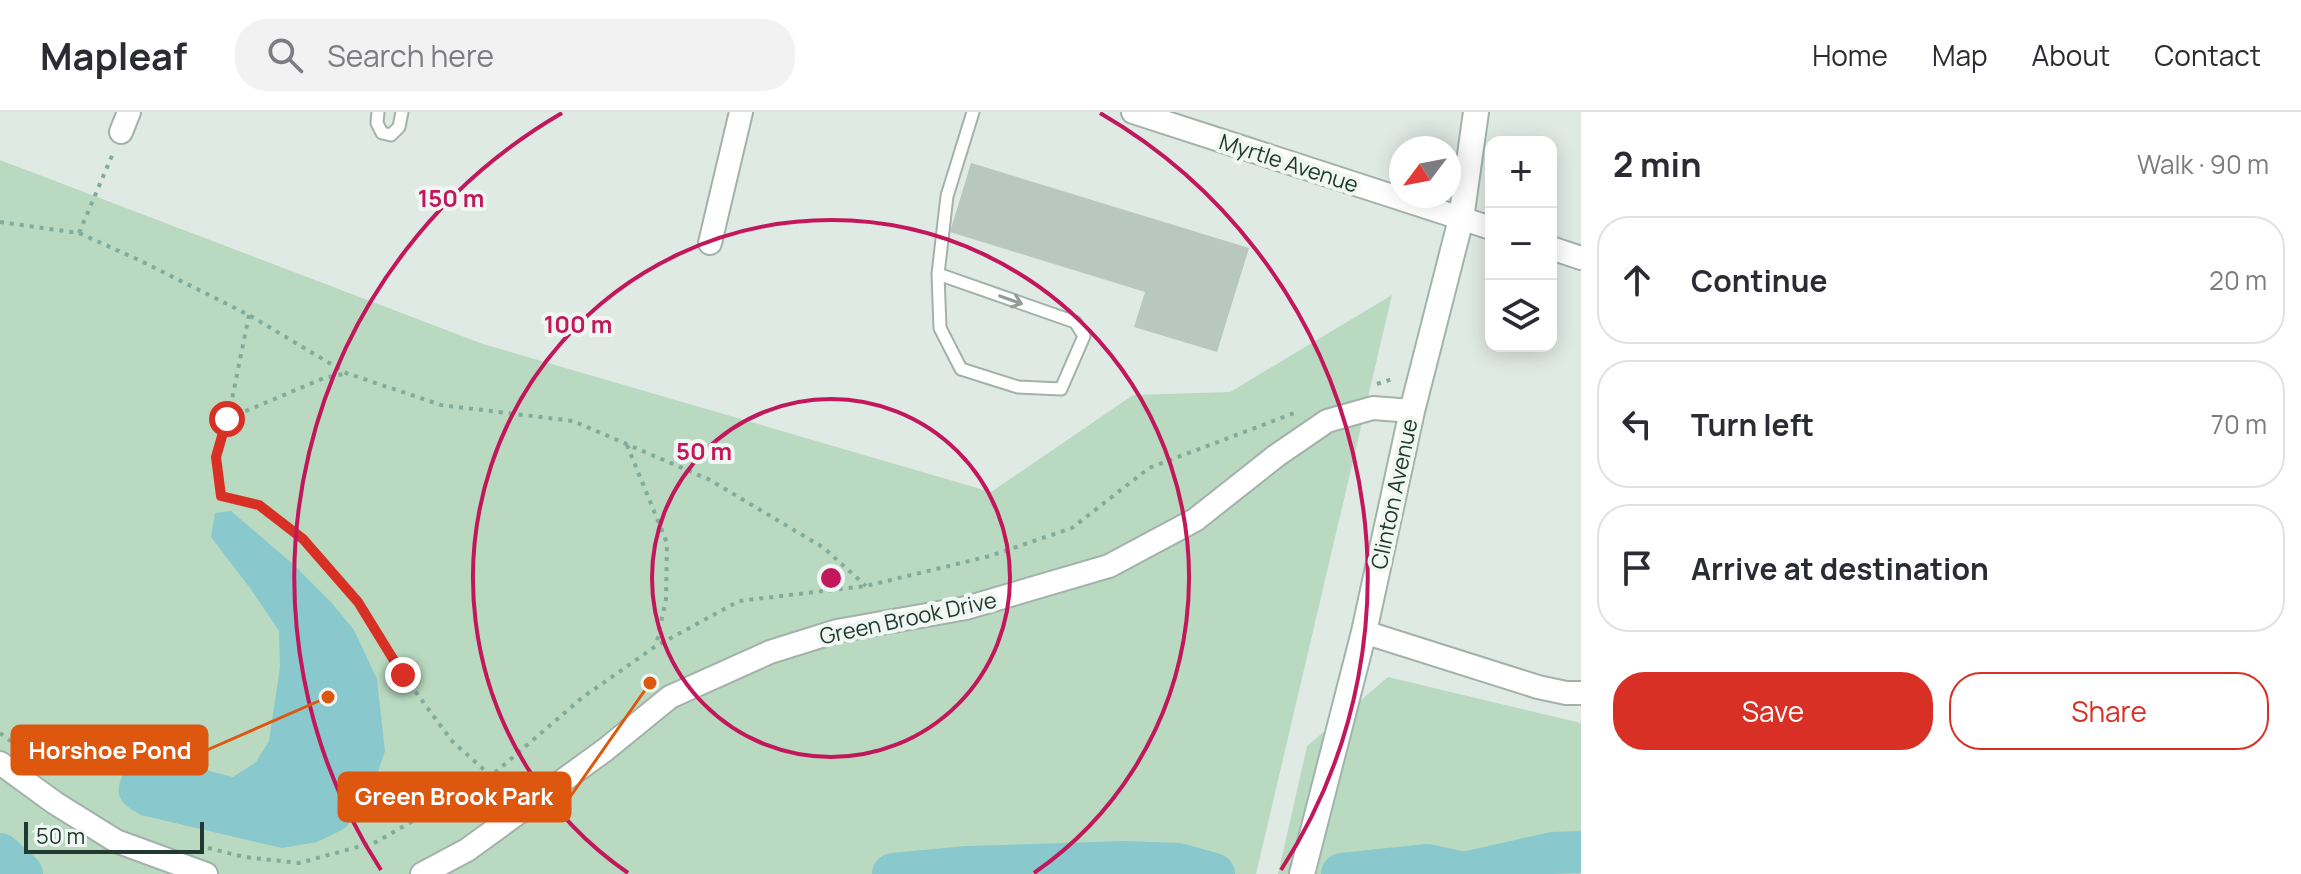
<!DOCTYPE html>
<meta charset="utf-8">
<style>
:root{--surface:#fff;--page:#f2f2f3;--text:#2b2b33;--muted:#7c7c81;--line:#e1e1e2;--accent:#d93025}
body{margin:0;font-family:Manrope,sans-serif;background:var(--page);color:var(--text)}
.controls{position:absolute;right:24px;top:24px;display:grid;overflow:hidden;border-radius:16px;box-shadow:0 4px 20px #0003}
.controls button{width:72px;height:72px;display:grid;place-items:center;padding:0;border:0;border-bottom:2px solid var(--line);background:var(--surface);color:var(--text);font:40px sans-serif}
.compass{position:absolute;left:1389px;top:24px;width:72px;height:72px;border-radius:50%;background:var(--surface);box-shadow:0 4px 20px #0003;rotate:238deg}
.scale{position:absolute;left:24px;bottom:20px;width:180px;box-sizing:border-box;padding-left:8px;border:4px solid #213931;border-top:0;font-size:22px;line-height:28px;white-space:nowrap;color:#213931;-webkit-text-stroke:6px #f0f7f3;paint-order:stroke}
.stop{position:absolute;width:24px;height:24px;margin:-18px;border:6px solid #d93025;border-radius:50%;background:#fff}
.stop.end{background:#d93025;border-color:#fff;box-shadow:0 2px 8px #0008}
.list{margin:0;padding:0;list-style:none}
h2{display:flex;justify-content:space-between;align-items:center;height:104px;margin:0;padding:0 32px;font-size:34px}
h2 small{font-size:26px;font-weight:400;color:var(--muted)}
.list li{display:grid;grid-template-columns:52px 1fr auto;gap:24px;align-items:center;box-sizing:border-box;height:128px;margin:0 16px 16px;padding:0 16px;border:2px solid var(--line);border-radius:32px}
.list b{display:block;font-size:30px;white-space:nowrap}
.list em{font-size:26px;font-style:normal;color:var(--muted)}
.actions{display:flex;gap:16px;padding:24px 32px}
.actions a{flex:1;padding:18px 0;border:2px solid var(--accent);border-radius:32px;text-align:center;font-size:28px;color:var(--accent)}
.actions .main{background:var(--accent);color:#fff}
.icon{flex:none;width:44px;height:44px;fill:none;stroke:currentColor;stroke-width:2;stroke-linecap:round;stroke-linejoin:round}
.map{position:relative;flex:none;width:1581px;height:762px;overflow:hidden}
header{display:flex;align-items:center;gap:48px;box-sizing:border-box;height:112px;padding:0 40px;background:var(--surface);border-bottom:2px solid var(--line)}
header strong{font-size:38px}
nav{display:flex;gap:44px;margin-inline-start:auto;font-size:28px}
.search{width:560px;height:72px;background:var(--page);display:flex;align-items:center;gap:20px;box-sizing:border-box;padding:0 28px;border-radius:32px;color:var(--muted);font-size:30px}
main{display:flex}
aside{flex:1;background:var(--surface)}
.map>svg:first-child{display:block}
.green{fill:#b9dac0}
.water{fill:#89c8cd}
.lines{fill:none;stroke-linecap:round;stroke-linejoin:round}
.river{stroke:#89c8cd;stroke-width:42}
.building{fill:#b8c7c0}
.lane-casing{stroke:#a3b1ab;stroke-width:15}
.street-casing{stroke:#a3b1ab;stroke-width:26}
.secondary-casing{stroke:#9fb5ab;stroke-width:28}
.path{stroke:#81ac9b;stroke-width:4;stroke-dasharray:4 6;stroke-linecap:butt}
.lane{stroke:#fff;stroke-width:11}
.street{stroke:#fff;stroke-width:22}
.secondary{stroke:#fff;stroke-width:24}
.oneway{stroke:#909c98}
.route{stroke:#d93025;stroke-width:10}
.ring{fill:none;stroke:#c2185b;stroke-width:4}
.labels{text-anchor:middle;stroke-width:8;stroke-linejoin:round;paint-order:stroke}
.street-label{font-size:22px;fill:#213931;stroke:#f0f7f3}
.centre{fill:#c2185b;stroke:#f0f7f3;stroke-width:4}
.ring-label{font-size:24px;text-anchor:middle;font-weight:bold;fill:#c2185b;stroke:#f0f7f3;stroke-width:8;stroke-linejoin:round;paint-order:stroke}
.leader{fill:none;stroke:#de570e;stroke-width:3}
.callout-dot{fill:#de570e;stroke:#f0f7f3;stroke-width:3}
.callout{fill:#de570e;stroke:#de570e;stroke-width:3}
.callout-label{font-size:24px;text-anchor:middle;font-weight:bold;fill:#fff}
</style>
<header>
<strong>Mapleaf</strong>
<div class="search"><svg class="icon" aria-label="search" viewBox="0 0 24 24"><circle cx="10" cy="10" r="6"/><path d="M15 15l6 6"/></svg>Search here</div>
<nav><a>Home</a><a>Map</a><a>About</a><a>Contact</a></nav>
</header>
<main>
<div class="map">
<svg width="1581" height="762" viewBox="0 0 1581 762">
<rect width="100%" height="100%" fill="#e0eae5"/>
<!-- green -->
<g class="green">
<polygon points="0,48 483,232 991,380 1133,283 1230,280 1392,183 1256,762 0,762"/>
<polygon points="1388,565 1581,611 1581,762 1278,762 1307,634"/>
</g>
<!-- water -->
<path class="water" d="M 231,399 L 294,453 L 330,489 L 354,518 L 377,567 L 385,639 L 372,678 L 359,701 L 344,717 L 317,730 L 282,736 L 141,703 C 108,686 118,674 130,646 L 120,627 L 125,618 C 158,620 173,643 201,656 C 211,660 222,662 233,665 L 256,650 L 269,629 L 280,555 L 279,519 L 250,476 L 211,425 L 215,401 Z"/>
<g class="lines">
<!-- river -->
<g class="river">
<polyline points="0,742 22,762"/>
<polyline points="893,762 968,755 1125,750 1178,752 1214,762"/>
<polyline points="1342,762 1428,753 1464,761 1553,741 1581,740"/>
</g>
</g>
<!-- building -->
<polygon class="building" points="971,51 1249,136 1217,240 1134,215 1145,180 950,120"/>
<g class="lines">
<defs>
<g id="lane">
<polyline points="378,0 377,11 382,21 391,23 399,15 402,0"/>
<polyline points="938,162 1075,210 1084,224 1061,277 1018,275 961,257 940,216 938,162 947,84 973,0"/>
</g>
<g id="street">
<polyline points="1133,0 1491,116"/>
<polyline points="121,20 129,0"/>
<polyline points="710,131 741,0"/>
<polyline points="1551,136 1581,146"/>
<polyline points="1364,520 1538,575 1566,581 1581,581"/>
<polyline points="0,651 55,691 116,729 206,762"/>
<polyline points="422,762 467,738 605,638 670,585 770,540 837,519 966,496 1109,454 1195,408 1276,344 1327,309 1373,296 1412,299"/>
</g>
<polyline id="secondary" points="1302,762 1364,520 1412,299 1461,107 1476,0"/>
</defs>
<!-- lane casing -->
<use href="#lane" class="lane-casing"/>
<!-- street casing -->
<use href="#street" class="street-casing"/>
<!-- secondary casing -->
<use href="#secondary" class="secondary-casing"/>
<!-- path -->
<g class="path">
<polyline points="0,110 79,121 141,149 249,203 346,261 441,293 573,309 710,368 824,436 866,474"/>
<polyline points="79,121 114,39"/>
<polyline points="249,203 232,287 216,345 221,384 259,393 303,427 358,490 403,563 452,629 491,664"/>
<polyline points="1377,272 1395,266"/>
<polyline points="227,307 324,266 344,262"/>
<polyline points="627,333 667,431 666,487 656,534"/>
<polyline points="0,621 12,630"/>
<polyline points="208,736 244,745 299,751 376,730 491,664 583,585 656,534 739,489 866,474 990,444 1072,416 1149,356 1297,300"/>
</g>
<!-- lane -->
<use href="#lane" class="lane"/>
<!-- street -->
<use href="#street" class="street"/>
<!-- secondary -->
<use href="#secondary" class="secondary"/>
</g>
<!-- one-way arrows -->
<defs><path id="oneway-shaft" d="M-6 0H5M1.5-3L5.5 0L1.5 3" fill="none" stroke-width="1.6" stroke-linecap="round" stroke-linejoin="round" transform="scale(2)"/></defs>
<use class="oneway" href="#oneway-shaft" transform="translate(1011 188) rotate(20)"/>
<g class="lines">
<!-- route -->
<polyline class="route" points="227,307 216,345 221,384 259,393 303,427 358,490 403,563"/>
</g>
<!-- distance rings -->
<g class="ring">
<circle cx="831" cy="466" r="179"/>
<path d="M628 761A358 358 0 1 1 1034 761"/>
<path d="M381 758A537 537 0 0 1 562 1M1100 1A537 537 0 0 1 1281 758"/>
</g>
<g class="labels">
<!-- street labels -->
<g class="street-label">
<text transform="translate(1289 51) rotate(18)" y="8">Myrtle Avenue</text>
<text transform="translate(1394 382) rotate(-78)" y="8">Clinton Avenue</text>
<text transform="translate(908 506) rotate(-12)" y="8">Green Brook Drive</text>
</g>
</g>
<circle cx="831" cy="466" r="12" class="centre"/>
<g class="ring-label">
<text x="451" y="95">150 m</text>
<text x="578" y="221">100 m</text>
<text x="704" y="348">50 m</text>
</g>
<!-- callouts -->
<path class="leader" d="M328 585L207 638M650 571L570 685"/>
<g class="callout-dot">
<circle cx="328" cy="585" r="8"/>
<circle cx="650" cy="571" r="8"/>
</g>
<g class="callout">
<rect x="12" y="614" width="195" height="48" rx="8"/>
<rect x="339" y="661" width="231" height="48" rx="8"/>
</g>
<g class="callout-label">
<text x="110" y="647">Horshoe Pond</text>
<text x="454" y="693">Green Brook Park</text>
</g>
</svg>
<div class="controls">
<button>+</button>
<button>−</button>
<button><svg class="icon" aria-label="layers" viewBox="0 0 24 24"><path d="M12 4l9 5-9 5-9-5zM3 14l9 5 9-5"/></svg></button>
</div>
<svg class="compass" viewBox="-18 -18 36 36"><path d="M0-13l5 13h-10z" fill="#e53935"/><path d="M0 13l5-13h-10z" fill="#7c7c81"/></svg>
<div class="scale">50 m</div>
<div class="stop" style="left:227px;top:307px"></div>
<div class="stop end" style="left:403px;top:563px"></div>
</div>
<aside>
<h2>2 min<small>Walk · 90 m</small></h2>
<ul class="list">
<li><svg class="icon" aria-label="ahead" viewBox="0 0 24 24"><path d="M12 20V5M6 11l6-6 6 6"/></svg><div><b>Continue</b></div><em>20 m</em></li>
<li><svg class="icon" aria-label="left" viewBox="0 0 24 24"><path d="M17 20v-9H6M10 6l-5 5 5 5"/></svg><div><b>Turn left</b></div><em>70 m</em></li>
<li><svg class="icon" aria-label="arrive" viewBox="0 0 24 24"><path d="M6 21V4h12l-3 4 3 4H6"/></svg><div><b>Arrive at destination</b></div></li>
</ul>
<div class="actions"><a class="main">Save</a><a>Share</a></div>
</aside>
</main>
